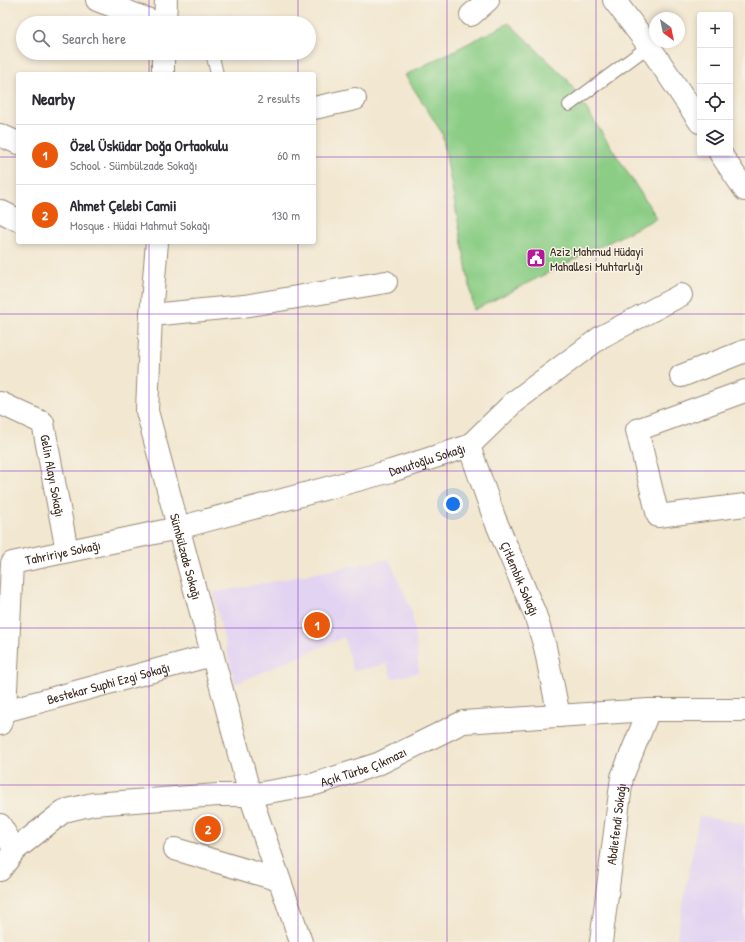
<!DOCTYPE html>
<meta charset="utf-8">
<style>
:root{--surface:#fff;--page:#f2f2f3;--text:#2b2b33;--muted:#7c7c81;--line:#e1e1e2;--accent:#ea580c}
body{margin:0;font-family:"Patrick Hand",sans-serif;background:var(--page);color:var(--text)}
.controls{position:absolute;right:12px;top:12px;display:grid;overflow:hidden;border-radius:4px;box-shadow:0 2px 6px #0003}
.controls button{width:36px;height:36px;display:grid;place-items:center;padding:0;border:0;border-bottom:1px solid var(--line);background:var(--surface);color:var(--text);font:20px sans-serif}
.compass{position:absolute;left:649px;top:12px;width:36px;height:36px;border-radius:50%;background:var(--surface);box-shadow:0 2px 6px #0003;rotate:147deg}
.you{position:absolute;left:453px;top:504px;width:14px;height:14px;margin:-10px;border:3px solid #fff;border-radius:50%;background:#1a73e8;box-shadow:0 0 0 6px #1a73e833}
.badge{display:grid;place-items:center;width:26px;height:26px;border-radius:50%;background:var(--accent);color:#fff;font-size:13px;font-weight:700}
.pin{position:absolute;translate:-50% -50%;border:2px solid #fff;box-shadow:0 1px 4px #0006}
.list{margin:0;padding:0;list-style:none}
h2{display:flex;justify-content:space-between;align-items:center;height:52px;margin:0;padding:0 16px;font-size:17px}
h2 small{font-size:13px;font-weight:400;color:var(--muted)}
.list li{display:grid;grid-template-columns:26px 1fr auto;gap:12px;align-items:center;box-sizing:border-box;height:60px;padding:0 16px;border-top:1px solid var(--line)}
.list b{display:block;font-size:15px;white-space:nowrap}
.list p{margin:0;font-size:13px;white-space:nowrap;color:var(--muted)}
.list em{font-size:13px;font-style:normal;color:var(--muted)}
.icon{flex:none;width:22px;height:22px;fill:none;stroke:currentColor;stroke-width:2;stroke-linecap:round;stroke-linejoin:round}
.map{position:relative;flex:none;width:745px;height:942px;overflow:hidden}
.search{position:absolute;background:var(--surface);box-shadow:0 2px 6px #0003;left:16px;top:16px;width:300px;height:44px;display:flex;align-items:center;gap:10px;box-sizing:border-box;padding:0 14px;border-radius:22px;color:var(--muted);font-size:15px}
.panel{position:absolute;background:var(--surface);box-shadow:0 2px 6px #0003;left:16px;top:72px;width:300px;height:172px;border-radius:4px}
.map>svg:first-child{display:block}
.built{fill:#e3d3f2}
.green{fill:#8bcd85;stroke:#637c52}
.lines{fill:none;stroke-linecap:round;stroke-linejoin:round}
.service-casing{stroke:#968877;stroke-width:14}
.minor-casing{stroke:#968877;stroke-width:24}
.tertiary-casing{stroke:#968877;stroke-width:24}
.service{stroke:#fff;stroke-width:12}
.minor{stroke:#fff;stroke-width:22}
.tertiary{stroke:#fff;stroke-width:22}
.grid{fill:none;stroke:#7b2cbf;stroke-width:1;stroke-opacity:0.55}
.labels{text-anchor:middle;stroke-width:3;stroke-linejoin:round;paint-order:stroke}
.poi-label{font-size:13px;fill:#3b2a1e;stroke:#f7f3e8;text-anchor:start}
.street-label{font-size:13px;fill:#3b2a1e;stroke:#f7f3e8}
</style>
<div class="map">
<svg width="745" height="942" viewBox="0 0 745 942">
<rect width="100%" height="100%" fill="#f7f3e8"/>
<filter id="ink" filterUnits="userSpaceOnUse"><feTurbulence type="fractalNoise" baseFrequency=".025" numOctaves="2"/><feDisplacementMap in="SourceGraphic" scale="8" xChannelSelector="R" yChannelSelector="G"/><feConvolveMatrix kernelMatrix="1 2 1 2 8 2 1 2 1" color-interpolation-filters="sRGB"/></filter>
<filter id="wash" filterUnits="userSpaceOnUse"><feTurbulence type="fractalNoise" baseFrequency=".012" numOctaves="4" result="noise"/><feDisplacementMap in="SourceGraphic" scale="16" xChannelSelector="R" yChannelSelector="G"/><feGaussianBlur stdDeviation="0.9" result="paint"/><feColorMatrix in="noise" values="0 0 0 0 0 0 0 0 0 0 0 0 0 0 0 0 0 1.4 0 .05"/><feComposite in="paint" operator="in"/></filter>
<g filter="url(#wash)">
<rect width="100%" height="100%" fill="#f2e7d0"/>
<!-- built -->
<g class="built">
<polygon points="389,559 412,612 419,672 392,679 387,664 353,671 344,637 235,684 213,593"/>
<polygon points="699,816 745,824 745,942 676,942"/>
</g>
<!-- green -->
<polygon class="green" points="509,23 567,79 657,218 474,310 442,133 405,75"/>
</g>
<g filter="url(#ink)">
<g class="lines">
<defs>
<g id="service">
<polyline points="212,53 217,74"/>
<polyline points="569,105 649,46"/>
</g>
<g id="minor">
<polyline points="97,0 157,23"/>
<polyline points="471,15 488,0"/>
<polyline points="314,108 355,99"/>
<polyline points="0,135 18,143"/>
<polyline points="0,211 18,220"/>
<polyline points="151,315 244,306 386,282"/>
<polyline points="681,376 745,351"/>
<polyline points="745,391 637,430 658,516 745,505"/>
<path id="s1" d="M 0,403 L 43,423 L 67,551"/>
<path id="s2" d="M 469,446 L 494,517 L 535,614 L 545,647 L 559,716"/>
<path id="s3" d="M 5,711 L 212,655"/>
<path id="s4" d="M 0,724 L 5,711 L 12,563 L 178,528 L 391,471 L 469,446 L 514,402 L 601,337 L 681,295"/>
<polyline points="250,795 301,942"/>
<polyline points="0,825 15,850"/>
<polyline points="175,849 279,880"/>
<path id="s5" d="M 601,942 L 622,777 L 649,710"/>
</g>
<g id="tertiary">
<polyline points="614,0 649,46 700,122"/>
<polyline points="165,23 166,0"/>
<polyline points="163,74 163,53"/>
<polyline points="720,153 745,190"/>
<path id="s6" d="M 157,242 L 151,315 L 147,411 L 250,795"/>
<path id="s7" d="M 0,870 L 15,850 L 64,811 L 93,804 L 218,795 L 250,795 L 315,784 L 378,764 L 463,722 L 649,710 L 745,710"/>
</g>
</defs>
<!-- service casing -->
<use href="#service" class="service-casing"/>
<!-- minor casing -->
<use href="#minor" class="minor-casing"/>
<!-- tertiary casing -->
<use href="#tertiary" class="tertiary-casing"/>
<!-- service -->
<use href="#service" class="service"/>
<!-- minor -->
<use href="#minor" class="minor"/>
<!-- tertiary -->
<use href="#tertiary" class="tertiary"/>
</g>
</g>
<!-- grid -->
<path class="grid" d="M 149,0 L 149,23M 298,0 L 298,23M 447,0 L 447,942M 596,0 L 596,942M 149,53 L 149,74M 298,53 L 298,74M 0,157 L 18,157M 314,157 L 745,157M 149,242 L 149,942M 298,242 L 298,942M 0,314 L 745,314M 0,471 L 745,471M 0,628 L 745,628M 0,785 L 745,785"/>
<!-- icons -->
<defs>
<symbol id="civic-square" viewBox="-11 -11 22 22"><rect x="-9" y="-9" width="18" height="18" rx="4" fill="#b5179e" stroke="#f7f3e8"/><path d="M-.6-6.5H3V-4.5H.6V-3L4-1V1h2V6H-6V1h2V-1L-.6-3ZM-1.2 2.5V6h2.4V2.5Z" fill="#fff"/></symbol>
</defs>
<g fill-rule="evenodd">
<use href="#civic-square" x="525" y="247" width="22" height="22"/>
</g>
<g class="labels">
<!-- poi labels -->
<g class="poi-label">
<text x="550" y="256">Aziz Mahmud Hüdayi<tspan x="550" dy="15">Mahallesi Muhtarlığı</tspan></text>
</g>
<!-- street labels -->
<g class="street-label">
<text dy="5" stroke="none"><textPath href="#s4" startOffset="590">Davutoğlu Sokağı</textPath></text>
<text dy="5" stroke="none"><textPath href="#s1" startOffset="101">Gelin Alayı Sokağı</textPath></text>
<text dy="5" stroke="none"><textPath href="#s4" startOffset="214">Tahririye Sokağı</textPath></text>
<text dy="5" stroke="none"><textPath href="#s6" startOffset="320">Sümbülzade Sokağı</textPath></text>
<text dy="5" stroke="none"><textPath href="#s2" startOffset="142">Çitlembik Sokağı</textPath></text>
<text dy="5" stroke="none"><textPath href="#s3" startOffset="107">Bestekar Suphi Ezgi Sokağı</textPath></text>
<text dy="5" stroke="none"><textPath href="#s7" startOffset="392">Açık Türbe Çıkmazı</textPath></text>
<text dy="5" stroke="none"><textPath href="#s5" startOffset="119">Abdiefendi Sokağı</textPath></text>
</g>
</g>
</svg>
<div class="controls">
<button>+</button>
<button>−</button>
<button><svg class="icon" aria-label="locate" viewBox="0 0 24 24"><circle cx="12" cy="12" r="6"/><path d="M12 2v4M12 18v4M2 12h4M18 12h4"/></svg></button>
<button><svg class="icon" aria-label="layers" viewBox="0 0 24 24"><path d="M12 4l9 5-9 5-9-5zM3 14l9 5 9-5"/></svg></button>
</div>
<svg class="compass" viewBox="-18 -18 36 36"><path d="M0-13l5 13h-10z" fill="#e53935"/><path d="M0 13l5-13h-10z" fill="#7c7c81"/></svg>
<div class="you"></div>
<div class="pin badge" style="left:317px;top:625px">1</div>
<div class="pin badge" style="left:208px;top:829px">2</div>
<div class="search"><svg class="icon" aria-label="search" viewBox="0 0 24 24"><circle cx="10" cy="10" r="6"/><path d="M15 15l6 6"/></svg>Search here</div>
<section class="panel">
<h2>Nearby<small>2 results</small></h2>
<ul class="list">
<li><span class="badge">1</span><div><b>Özel Üsküdar Doğa Ortaokulu</b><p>School · Sümbülzade Sokağı</p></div><em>60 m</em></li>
<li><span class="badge">2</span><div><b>Ahmet Çelebi Camii</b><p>Mosque · Hüdai Mahmut Sokağı</p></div><em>130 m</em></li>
</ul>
</section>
</div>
